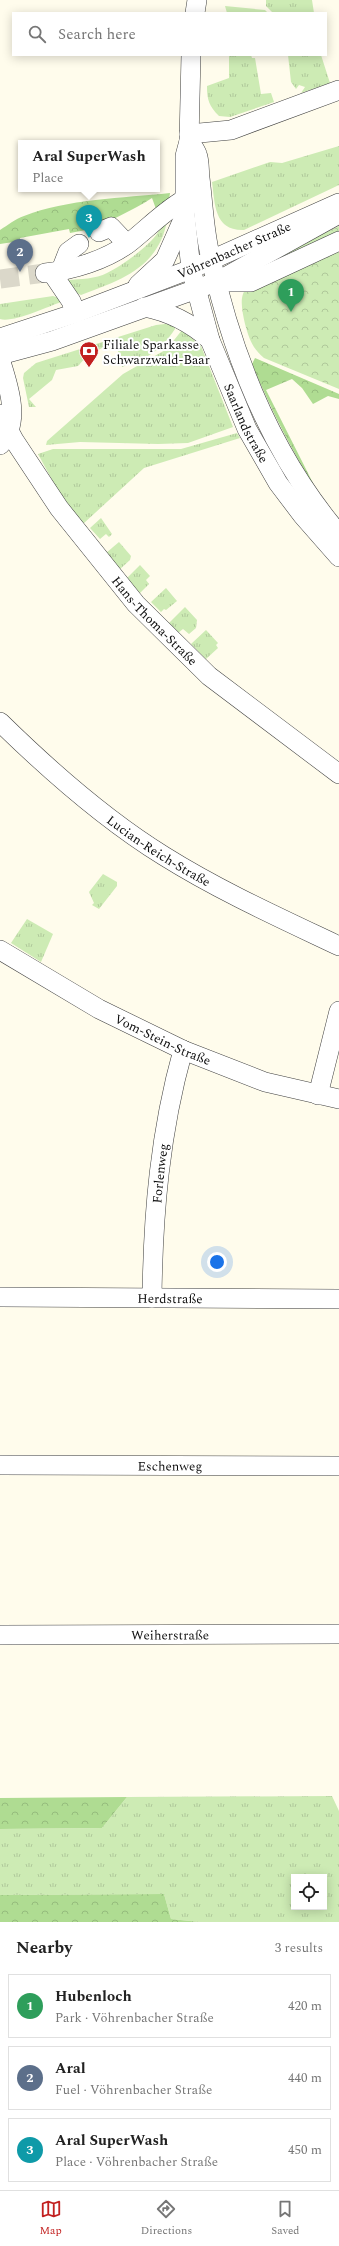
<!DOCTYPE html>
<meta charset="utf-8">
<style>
:root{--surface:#fff;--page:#f6f6f6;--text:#222;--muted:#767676;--line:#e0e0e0;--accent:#c2201f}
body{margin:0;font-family:Spectral,serif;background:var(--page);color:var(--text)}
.controls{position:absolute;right:12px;bottom:12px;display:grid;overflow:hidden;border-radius:0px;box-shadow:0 2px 10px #0003}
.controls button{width:36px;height:36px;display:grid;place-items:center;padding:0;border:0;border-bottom:1px solid var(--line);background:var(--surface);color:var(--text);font:20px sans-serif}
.you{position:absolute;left:217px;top:1262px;width:14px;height:14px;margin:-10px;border:3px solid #fff;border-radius:50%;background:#1a73e8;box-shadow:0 0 0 6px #1a73e833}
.badge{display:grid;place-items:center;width:26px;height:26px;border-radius:50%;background:var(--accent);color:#fff;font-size:13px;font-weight:700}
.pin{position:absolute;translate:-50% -33px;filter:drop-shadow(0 1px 2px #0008)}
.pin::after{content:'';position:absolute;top:21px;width:14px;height:12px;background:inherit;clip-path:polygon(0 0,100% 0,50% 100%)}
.popup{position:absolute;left:18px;top:140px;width:142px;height:52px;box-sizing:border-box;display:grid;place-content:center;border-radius:0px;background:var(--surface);filter:drop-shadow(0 1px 3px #0005);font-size:13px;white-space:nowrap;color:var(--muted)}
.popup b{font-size:15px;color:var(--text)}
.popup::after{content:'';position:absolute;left:50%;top:100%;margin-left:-8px;border:8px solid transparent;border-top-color:var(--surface)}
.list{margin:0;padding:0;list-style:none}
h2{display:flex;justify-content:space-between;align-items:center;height:52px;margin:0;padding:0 16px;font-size:17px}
h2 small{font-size:13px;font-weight:400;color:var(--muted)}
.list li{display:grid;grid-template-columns:26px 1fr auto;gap:12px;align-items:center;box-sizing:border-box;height:64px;margin:0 8px 8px;padding:0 8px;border:1px solid var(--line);border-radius:0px}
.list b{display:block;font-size:15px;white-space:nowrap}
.list p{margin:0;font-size:13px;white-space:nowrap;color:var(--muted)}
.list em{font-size:13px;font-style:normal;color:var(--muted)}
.icon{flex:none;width:22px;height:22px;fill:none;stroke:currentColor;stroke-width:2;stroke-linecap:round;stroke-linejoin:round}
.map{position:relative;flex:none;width:339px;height:1922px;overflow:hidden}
.search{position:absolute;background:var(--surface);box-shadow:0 2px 10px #0003;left:12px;right:12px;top:12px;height:44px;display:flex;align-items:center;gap:10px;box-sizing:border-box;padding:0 14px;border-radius:0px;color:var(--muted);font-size:15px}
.sheet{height:268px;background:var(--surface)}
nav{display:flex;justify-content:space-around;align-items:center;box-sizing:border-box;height:56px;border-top:1px solid var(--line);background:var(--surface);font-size:11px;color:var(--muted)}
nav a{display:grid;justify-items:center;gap:2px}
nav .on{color:var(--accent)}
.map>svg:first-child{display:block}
.grass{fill:url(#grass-tufts);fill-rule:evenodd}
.forest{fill:url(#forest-crowns)}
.park{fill:url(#park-crowns)}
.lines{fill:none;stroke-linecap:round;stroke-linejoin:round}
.minor-tunnel{stroke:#dbd8ca;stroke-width:19;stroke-dasharray:19 10;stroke-linecap:butt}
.minor-casing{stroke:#3f3f3f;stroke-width:20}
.minor{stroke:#fff;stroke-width:19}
.labels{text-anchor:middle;stroke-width:4;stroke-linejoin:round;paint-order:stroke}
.street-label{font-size:13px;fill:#0c0c0c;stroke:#fff}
.poi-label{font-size:13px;fill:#0c0c0c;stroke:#fff;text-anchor:start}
</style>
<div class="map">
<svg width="339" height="1922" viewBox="0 0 339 1922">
<defs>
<pattern id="grass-tufts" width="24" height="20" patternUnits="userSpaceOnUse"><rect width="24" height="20" fill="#cdebb4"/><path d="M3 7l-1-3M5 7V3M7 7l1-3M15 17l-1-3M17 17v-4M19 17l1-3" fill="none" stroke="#afc89a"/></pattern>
<pattern id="forest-crowns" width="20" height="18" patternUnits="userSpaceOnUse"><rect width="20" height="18" fill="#afdc92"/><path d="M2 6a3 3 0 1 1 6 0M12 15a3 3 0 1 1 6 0" fill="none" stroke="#95bc7d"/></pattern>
<pattern id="park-crowns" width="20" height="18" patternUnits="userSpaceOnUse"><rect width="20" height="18" fill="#cdebb4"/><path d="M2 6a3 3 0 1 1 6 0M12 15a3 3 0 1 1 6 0" fill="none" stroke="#afc89a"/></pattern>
</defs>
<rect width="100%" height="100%" fill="#fffcec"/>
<!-- grass -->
<g class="grass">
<polygon points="266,0 312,0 314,13 273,13 266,6"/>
<polygon points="225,6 265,10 268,13 227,13"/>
<path d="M 229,55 L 251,55 L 252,58 L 255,58 L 261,94 L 271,93 L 274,102 L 230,117 L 219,116 C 209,106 207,100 207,86 L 229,78 Z"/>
<polygon points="288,55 321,55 330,83 301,93 305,87 299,85 296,89 291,82"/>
<path d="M 339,146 L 339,185 L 244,230 C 214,231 215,204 212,182 L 270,162 L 282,163 Z"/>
<path d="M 167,221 C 158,268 121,280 81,295 L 67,288 L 68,280 C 80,279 96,279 107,273 C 122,266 159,240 161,225 Z"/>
<path d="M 53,296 L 59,298 L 61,302 C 47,307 13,323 0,319 L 0,304 Z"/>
<path d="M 165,324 L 174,325 L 175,329 C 159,353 148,357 122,367 L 118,351 L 104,347 L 87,356 L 78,366 L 56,370 L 52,380 L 29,399 L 36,407 L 29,407 L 23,378 L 24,373 L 36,363 L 156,325 Z"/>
<polygon points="182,330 201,346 233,427 188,443 158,444 80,442 46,445 47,441 123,374 167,349"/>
<polygon points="237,433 240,438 144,468 83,524 57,489 38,454 53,449 181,449"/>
<polygon points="101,518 112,534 109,537 106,534 100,539 90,528"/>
<polygon points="119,542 131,556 130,560 119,570 106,553"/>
<polygon points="140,565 150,576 146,580 149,584 140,593 126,579"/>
<polygon points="166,588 177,601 166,610 164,609 161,612 151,602"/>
<polygon points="185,607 197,620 196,628 189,634 183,629 178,633 169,623"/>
<polygon points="206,630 218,643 216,645 218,648 206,659 191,644"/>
<polygon points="103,874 117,882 117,886 99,909 92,905 94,903 89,892"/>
<polygon points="27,919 53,934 41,962 11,943"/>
<path d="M 332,1796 L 339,1811 L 339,1922 L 200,1922 L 171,1919 L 164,1894 L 0,1895 L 0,1829 L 102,1828 L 127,1797 ZM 294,1877 L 324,1877 L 324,1907 L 294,1907 Z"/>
</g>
<!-- forest -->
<g class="forest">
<path d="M 170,193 L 169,200 L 156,209 L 152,198 C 131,212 108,220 87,233 L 86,230 L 70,233 L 69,229 L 20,238 L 20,241 L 0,244 L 0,230 C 8,225 15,219 24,216 C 67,199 123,198 170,193 Z"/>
<path d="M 255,358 L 339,394 L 339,399 L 328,396 L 313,404 L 302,388 L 292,379 L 266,390 L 315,487 C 290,448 270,407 252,364 Z"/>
<polygon points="127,1797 102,1828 0,1829 0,1798"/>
<polygon points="164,1894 171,1919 200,1922 0,1922 0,1895"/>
</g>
<!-- park -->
<path class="park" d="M 339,226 L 339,389 L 264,358 C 252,348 249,338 245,324 C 243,315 240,302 243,294 C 254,263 311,240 339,226 Z"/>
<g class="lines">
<!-- minor-tunnel -->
<polyline class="minor-tunnel" points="0,279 45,273"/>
<defs>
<g id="minor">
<polyline points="195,13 197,0"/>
<path id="s1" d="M 191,55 L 189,141 L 185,156 L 185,214 L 191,269 L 210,340 L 247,429 L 278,483 L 303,516 L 339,557"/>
<polyline points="189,134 231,130 339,90"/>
<path d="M 189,141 C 192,145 196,150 197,154 C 200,161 199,171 200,178 C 203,202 204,227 209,250 C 231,353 270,453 339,534"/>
<polyline points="99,232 111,227 127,244"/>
<polyline points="61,270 68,252 79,244"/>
<path d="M 45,273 C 73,270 106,260 129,243 C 148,228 164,211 185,199"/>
<polyline points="52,273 71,301 76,313"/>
<polyline points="216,282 251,282 339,241"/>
<polyline points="138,285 165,260 184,217"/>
<path d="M 144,307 C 170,312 190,322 210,340"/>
<path id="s2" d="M 0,338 L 76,313 L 191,269 L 339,203"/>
<polyline points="0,355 52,341 216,282 339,214"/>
<path d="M 0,359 C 8,384 22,423 0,445"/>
<path id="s3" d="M 0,414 L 14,440 L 59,508 L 136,604 L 209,676 L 339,774"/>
<path id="s4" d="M 0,722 C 50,771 104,819 164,856 C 220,891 280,918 339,946"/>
<path id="s5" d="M 0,950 L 99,1009 L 183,1050 L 265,1082 L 339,1099"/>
<polyline points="318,1095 339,1011"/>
<path id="s6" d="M 0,1297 L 339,1299"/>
<path id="s7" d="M 152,1298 C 153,1213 160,1132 183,1050"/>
<path id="s8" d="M 0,1465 L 339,1466"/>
<path id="s9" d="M 0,1635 L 339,1634"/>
</g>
</defs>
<!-- minor casing -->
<use href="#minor" class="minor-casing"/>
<!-- minor -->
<use href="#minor" class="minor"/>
</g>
<!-- icons -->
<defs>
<symbol id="bank-pin" viewBox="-11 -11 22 30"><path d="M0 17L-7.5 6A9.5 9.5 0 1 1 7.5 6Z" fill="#c2201f" stroke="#fff"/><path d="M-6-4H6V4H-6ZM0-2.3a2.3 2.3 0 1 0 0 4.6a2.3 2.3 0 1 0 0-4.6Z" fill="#fff"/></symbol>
</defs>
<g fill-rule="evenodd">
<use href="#bank-pin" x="78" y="340" width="22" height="30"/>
</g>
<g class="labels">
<!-- street labels -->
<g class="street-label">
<text dy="5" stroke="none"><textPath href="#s2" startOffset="250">Vöhrenbacher Straße</textPath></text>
<text dy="5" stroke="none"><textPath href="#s1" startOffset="379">Saarlandstraße</textPath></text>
<text dy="5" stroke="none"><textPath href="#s3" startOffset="259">Hans-Thoma-Straße</textPath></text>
<text dy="5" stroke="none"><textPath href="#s4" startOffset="205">Lucian-Reich-Straße</textPath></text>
<text dy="5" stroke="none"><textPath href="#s5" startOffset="186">Vom-Stein-Straße</textPath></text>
<text dy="5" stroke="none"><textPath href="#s7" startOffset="125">Forlenweg</textPath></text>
<text dy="5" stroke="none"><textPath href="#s6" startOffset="170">Herdstraße</textPath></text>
<text dy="5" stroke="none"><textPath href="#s8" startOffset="170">Eschenweg</textPath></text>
<text dy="5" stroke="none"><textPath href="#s9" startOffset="170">Weiherstraße</textPath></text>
</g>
<!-- poi labels -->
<g class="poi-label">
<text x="103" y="349">Filiale Sparkasse<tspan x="103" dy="15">Schwarzwald-Baar</tspan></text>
</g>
</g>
</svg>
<div class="controls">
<button><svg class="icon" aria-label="locate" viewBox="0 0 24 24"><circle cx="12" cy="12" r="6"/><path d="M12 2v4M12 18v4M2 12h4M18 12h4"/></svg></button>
</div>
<div class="you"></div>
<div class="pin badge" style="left:291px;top:312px;background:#2e9e5b">1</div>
<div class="pin badge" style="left:20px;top:272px;background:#5c6f8a">2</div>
<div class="pin badge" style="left:89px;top:238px;background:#0f9aa8">3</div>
<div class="popup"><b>Aral SuperWash</b>Place</div>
<div class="search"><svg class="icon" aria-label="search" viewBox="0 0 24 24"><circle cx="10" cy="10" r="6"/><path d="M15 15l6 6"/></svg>Search here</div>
</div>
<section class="sheet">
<h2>Nearby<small>3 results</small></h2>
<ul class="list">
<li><span class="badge" style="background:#2e9e5b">1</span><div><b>Hubenloch</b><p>Park · Vöhrenbacher Straße</p></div><em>420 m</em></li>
<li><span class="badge" style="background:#5c6f8a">2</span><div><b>Aral</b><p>Fuel · Vöhrenbacher Straße</p></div><em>440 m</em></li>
<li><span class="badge" style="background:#0f9aa8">3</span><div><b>Aral SuperWash</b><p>Place · Vöhrenbacher Straße</p></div><em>450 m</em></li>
</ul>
</section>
<nav>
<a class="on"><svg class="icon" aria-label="map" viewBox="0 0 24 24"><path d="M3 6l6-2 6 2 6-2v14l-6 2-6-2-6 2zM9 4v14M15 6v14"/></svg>Map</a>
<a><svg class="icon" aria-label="directions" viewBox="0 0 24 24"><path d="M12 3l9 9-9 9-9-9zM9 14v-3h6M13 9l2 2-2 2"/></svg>Directions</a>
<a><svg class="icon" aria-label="saved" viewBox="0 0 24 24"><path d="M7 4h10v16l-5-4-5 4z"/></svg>Saved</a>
</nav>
